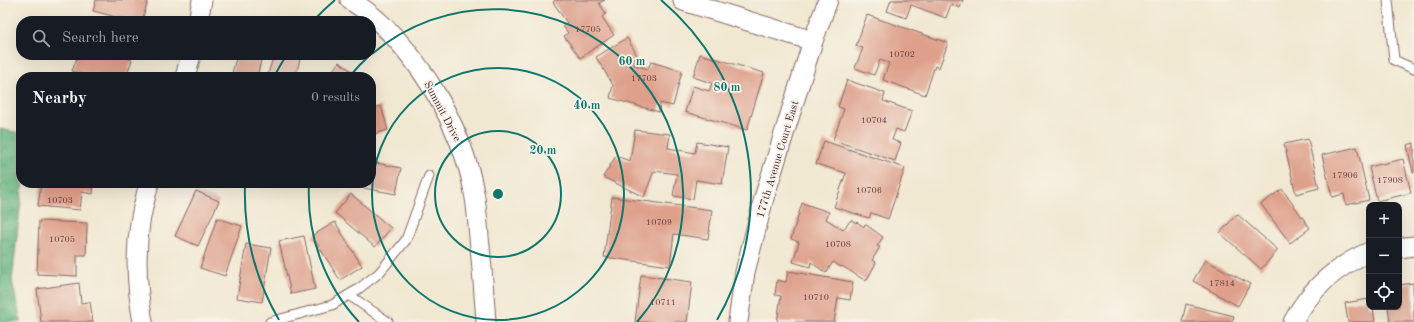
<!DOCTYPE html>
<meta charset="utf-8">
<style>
:root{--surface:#171b24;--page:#242831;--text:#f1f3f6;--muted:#9ea1a6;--line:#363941}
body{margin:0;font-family:"Old Standard TT",serif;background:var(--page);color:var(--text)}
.controls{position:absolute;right:12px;bottom:12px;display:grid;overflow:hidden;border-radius:8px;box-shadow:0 4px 16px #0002}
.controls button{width:36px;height:36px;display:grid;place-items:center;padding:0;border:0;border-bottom:1px solid var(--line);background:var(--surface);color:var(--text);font:20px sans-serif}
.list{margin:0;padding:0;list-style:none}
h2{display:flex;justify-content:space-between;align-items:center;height:52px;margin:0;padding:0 16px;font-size:17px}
h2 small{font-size:13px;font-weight:400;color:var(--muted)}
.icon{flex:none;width:22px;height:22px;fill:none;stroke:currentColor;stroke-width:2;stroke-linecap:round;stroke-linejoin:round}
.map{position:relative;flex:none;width:1414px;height:322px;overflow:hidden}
.search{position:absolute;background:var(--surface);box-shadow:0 4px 16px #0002;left:16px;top:16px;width:360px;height:44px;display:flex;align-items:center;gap:10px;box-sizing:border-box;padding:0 14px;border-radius:16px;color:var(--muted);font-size:15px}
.panel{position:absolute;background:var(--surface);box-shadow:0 4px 16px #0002;left:16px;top:72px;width:360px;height:116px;border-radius:16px}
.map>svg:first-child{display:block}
.forest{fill:url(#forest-crowns);stroke:#566854}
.building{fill:#dea08b}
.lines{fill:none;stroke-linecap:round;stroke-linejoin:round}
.lane-casing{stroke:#846565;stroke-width:11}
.street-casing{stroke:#846565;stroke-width:21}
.lane{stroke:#fff;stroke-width:9}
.street{stroke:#fff;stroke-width:19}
.ring{fill:none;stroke:#0f766e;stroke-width:2}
.labels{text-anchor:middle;stroke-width:3.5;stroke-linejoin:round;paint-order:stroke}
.number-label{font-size:9px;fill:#6f3f43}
.street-label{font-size:11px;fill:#4a1f2b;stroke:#f7f3e8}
.centre{fill:#0f766e;stroke:#f7f3e8;stroke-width:2}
.ring-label{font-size:12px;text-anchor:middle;font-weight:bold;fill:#0f766e;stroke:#f7f3e8;stroke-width:3.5;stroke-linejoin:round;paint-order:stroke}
</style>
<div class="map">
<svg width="1414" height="322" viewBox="0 0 1414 322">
<defs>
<pattern id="forest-crowns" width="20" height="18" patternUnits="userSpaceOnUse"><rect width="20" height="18" fill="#63b27c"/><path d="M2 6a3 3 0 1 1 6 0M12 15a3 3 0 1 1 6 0" fill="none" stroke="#549066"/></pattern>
</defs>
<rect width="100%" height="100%" fill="#f7f3e8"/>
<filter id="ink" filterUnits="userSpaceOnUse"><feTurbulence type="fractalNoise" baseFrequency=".025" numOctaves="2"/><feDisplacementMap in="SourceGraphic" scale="8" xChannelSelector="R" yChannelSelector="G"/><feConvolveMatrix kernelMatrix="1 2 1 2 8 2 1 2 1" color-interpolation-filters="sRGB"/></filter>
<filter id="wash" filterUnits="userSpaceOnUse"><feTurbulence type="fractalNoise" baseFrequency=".012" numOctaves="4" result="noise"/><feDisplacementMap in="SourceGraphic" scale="16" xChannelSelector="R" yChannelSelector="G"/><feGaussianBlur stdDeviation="0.9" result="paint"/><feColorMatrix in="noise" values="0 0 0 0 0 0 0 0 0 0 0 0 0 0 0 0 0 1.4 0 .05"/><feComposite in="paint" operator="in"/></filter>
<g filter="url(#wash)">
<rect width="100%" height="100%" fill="#f1e8d1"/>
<!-- forest -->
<polygon class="forest" points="0,129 21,133 21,183 23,183 12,281 21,322 0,322"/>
<g id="blocks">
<!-- building -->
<g class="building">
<polygon points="96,0 148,0 142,21 132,21 93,11"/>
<polygon points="555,0 605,0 599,3 606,14 602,17 614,35 580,58 564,36 568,33 563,26 567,23 553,2"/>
<polygon points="891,0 963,0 960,8 951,4 946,18 911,5 906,18 887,11"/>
<polygon points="867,15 948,43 939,68 935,66 925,95 883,80 889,63 880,60 874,75 855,68 863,48 856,46"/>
<polygon points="627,38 637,55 634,65 648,69 651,62 682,71 673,106 660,103 659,112 610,98 613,85 596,57"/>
<polygon points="700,54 764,73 747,130 685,112 693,86 709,91 712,83 693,77"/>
<polygon points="78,55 125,55 124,57 132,60 126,77 90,77 72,71"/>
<polygon points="237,55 262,56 257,77 231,77"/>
<polygon points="274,55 301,55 296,75 302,77 267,77"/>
<polygon points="339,62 360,77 328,77"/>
<polygon points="847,80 885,93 883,101 912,111 904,132 896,129 892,140 901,143 895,161 833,140 844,109 838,107"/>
<polygon points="381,106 388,130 371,135 371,109"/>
<polygon points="635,130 670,134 668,148 695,153 697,142 728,147 722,184 696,180 693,199 673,196 677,174 654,171 644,197 603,177 616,156 630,161"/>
<polygon points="1308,139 1319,188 1296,194 1284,144"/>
<polygon points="824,141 905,168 888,219 871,213 869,218 834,207 846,173 816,164"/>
<polygon points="1414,143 1414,173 1413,173 1407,145"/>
<polygon points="1357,147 1369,200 1346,205 1344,194 1332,197 1322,155"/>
<polygon points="1403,159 1411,193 1377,201 1369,167"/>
<polygon points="371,162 401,168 396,194 342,184 371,183"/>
<polygon points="41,183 94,183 93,194 82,192 80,210 38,206"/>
<polygon points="1282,189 1310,228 1290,243 1261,204"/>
<polygon points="196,191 219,201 198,246 175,236"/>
<polygon points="351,194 391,228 375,247 335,213"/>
<polygon points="612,197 712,210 708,239 674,234 670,266 604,257"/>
<polygon points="802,203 829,212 826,219 843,230 851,220 856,223 857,222 864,227 865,224 883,237 877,246 880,247 872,260 876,263 866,281 842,266 841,267 833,262 826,273 811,262 810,267 793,262 799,242 791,239"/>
<polygon points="1237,214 1278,250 1261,269 1220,233"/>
<polygon points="217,218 242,226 225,276 200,268"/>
<polygon points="39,221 87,223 86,255 77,255 77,276 37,274"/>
<polygon points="335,222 362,266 340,280 312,236"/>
<polygon points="304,236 315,289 291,294 279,241"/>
<polygon points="246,244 271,248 262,302 237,298"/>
<polygon points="1205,260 1250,284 1238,306 1193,281"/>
<polygon points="788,271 853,282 850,300 838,298 834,322 777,322 781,296 775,295 777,280 786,282"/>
<polygon points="641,275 692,282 687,322 635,322"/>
<polygon points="79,283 81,303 90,302 93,322 41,322 37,289"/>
<polygon points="1413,283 1414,322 1390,322 1388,307 1399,307 1399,285"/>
<polygon points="1369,299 1369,307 1373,307 1375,322 1348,322 1345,303"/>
<polygon points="1186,304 1234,316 1232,322 1182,322"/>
</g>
</g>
</g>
<g filter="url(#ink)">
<use href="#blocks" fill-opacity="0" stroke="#846565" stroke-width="1"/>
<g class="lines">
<defs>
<g id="lane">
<polyline points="1388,0 1394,60 1414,69"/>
<polyline points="349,295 388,322"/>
<polyline points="270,322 332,305 357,290 379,273 406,240 429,176"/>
</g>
<g id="street">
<path d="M 350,0 C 412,38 464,127 475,198 C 477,211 478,224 479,237 C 482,265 484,294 486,322"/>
<polyline points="683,1 813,41"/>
<polyline points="198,21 202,0"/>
<polyline points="185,77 191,55"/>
<polyline points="1399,248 1414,246"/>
<path d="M 143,322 C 137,290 135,255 140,223 C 142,209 146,196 149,183"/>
<polyline points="738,322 745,272 764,198 813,41 828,0"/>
<path d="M 1293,322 C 1310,289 1335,267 1369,252"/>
</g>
</defs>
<!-- lane casing -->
<use href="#lane" class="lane-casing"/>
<!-- street casing -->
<use href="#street" class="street-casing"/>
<!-- lane -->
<use href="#lane" class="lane"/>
<!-- street -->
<use href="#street" class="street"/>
</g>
</g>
<!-- distance rings -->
<g class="ring">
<circle cx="498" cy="194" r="63"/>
<circle cx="498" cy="194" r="126"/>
<path d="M359 322A189 189 0 0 1 309 184M350 76A189 189 0 0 1 369 56M372 54A189 189 0 0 1 637 322"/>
<path d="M279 320A253 253 0 0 1 245 185M275 75A253 253 0 0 1 286 56M314 20A253 253 0 0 1 335 0M661 0A253 253 0 0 1 717 320"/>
</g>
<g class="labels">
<!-- number labels -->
<g class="number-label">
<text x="588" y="32">17705</text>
<text x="902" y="57">10702</text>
<text x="644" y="81">17703</text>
<text x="874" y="123">10704</text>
<text x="1345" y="178">17906</text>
<text x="1390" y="183">17908</text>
<text x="869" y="193">10706</text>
<text x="60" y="203">10703</text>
<text x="659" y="225">10709</text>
<text x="62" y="242">10705</text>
<text x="838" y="247">10708</text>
<text x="1222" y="286">17814</text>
<text x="816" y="300">10710</text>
<text x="663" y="305">10711</text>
</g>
<!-- street labels -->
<g class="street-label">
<text transform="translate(443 111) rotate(62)" y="4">Summit Drive</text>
<text transform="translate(777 159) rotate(-73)" y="4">177th Avenue Court East</text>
</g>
</g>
<circle cx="498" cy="194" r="6" class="centre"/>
<g class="ring-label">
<text x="632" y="65">60 m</text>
<text x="727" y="91">80 m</text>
<text x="587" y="109">40 m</text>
<text x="543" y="154">20 m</text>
</g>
</svg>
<div class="controls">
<button>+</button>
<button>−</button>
<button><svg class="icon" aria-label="locate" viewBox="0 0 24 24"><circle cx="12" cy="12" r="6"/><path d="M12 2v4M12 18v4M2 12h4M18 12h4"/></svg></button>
</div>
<div class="search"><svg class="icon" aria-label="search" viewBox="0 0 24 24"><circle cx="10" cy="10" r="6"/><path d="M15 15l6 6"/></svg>Search here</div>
<section class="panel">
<h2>Nearby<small>0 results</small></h2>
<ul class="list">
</ul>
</section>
</div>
